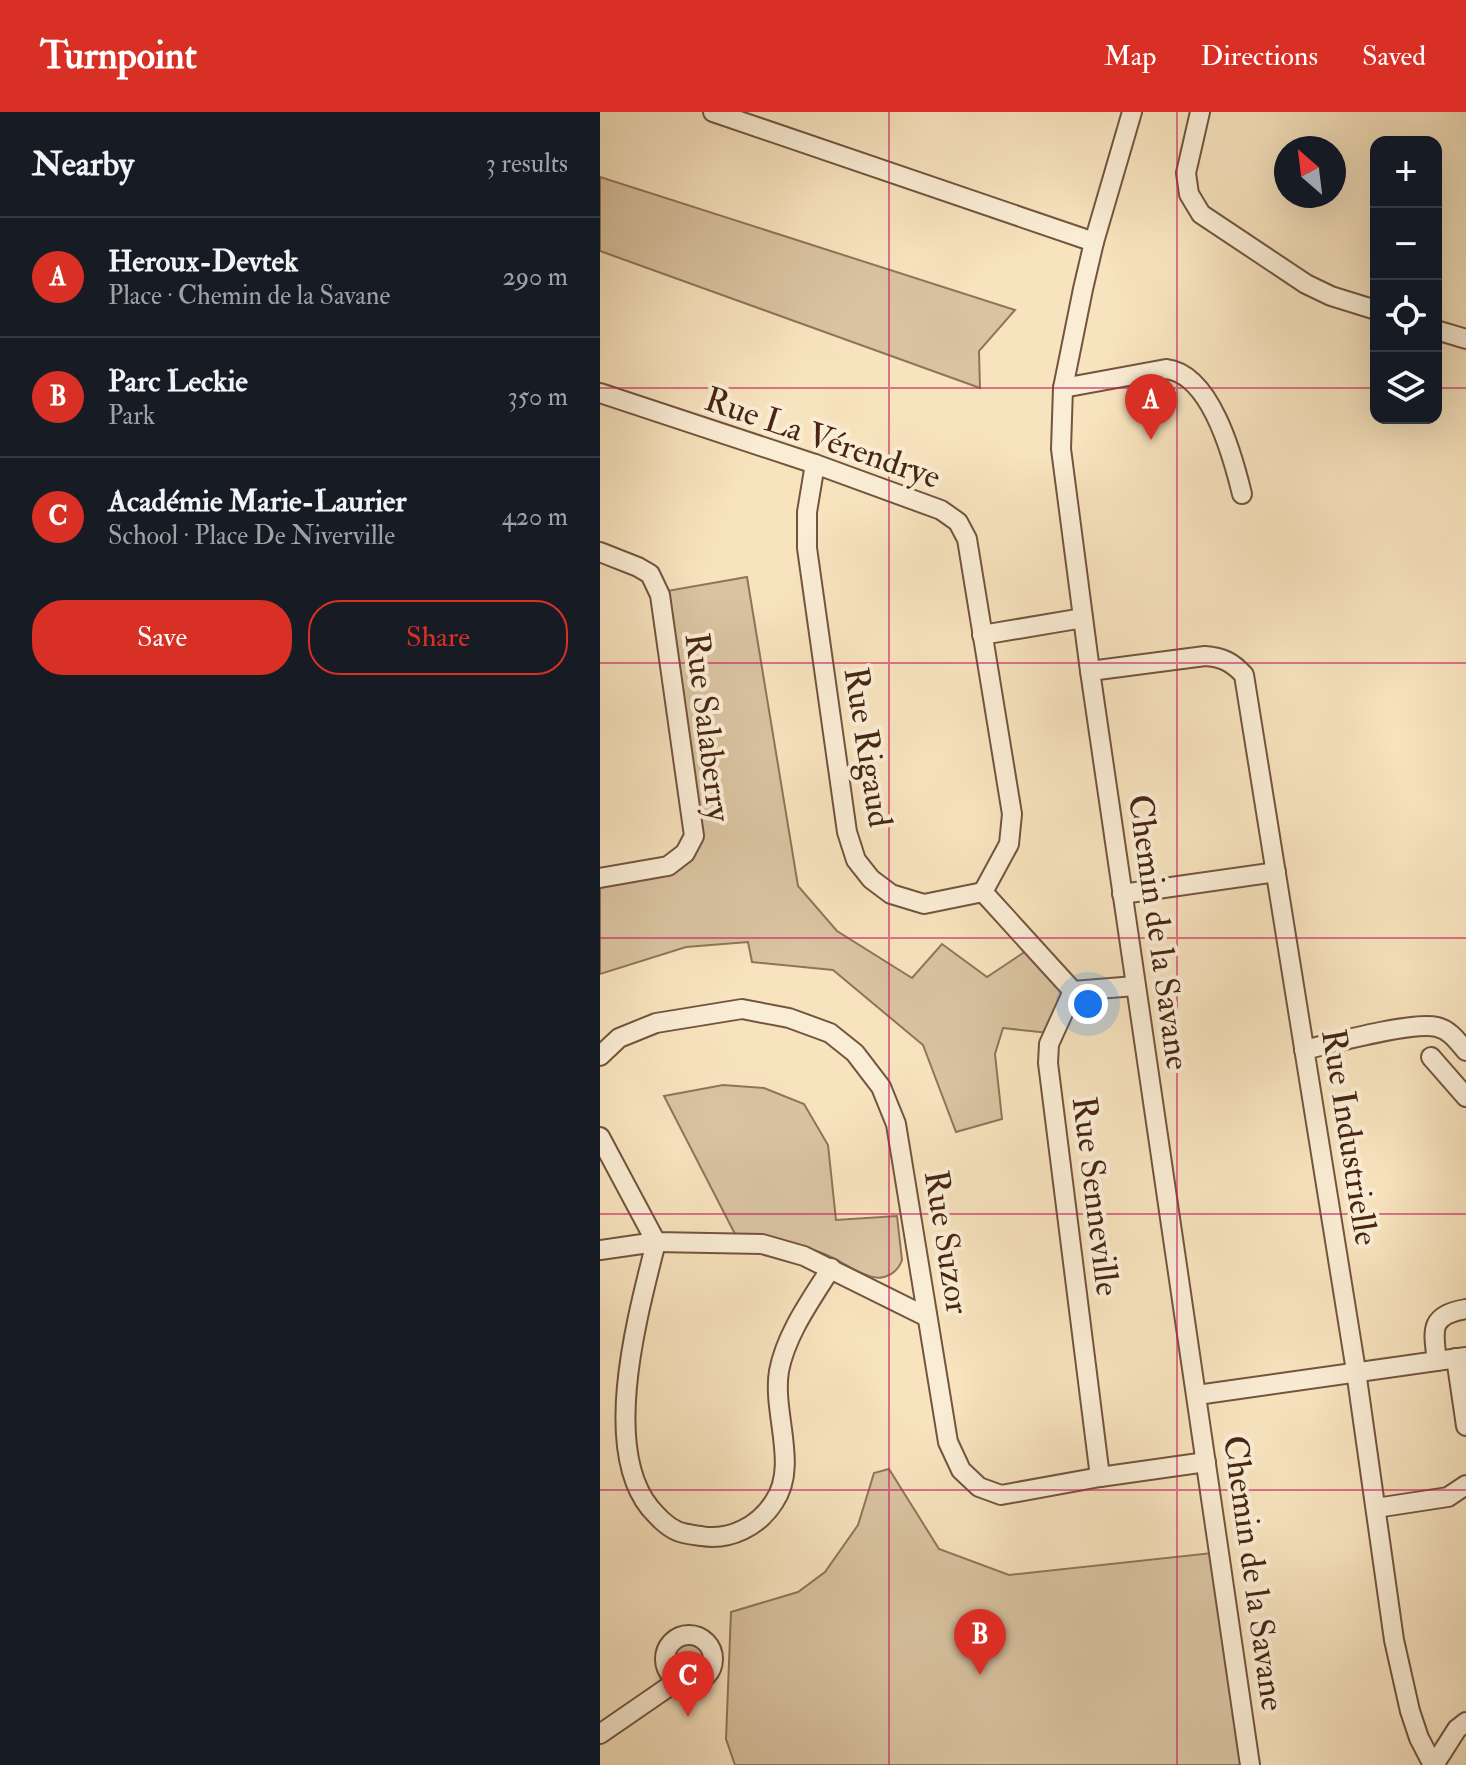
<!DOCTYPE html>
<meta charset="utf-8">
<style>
:root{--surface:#171b24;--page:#20242c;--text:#f1f3f6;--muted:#9ea1a6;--line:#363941;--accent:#d93025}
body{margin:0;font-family:"IM FELL Double Pica",serif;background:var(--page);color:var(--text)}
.controls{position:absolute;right:24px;top:24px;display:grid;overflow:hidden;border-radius:16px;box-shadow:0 8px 32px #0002}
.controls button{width:72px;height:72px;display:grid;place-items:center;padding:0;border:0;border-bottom:2px solid var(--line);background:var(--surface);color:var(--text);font:40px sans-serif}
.compass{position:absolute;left:674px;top:24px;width:72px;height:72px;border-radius:50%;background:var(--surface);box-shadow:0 8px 32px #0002;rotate:332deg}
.you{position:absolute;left:488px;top:892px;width:28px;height:28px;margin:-20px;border:6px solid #fff;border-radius:50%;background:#1a73e8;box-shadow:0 0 0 12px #1a73e833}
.badge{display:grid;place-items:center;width:52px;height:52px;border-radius:50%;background:var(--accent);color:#fff;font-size:26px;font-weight:700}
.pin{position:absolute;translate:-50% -66px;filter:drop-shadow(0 2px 4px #0008)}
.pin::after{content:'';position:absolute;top:42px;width:28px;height:24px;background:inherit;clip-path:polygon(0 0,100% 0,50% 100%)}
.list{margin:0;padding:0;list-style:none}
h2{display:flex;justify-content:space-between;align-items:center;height:104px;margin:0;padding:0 32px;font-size:34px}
h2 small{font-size:26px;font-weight:400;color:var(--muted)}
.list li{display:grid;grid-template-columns:52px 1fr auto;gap:24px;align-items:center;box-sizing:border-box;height:120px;padding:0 32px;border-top:2px solid var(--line)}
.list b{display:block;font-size:30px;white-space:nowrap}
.list p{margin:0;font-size:26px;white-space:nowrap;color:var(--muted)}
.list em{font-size:26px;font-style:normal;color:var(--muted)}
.actions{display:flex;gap:16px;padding:24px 32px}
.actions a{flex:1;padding:18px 0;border:2px solid var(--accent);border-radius:32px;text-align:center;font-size:28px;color:var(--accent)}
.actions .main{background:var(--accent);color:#fff}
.icon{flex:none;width:44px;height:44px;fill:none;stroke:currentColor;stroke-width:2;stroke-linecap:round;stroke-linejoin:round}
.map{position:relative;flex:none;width:866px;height:1653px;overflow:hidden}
header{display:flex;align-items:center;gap:48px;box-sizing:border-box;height:112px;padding:0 40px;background:var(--accent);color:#fff}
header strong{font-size:38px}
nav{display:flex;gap:44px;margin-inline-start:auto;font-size:28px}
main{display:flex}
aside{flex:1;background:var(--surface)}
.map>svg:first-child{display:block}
.green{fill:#d9c3a1;stroke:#90745a;stroke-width:2}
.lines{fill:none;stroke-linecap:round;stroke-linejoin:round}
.minor-casing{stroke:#74543e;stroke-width:22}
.minor{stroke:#faedd5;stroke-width:18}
.grid{fill:none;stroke:#c2185b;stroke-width:2;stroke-opacity:0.55}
.labels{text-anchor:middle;stroke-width:8;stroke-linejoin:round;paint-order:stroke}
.street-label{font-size:34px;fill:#482514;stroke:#faedd5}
</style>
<header>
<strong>Turnpoint</strong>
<nav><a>Map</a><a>Directions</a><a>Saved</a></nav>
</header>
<main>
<aside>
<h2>Nearby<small>3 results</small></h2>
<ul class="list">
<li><span class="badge">A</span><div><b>Heroux-Devtek</b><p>Place · Chemin de la Savane</p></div><em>290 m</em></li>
<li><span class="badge">B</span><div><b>Parc Leckie</b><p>Park</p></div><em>350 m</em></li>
<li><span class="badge">C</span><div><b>Académie Marie-Laurier</b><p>School · Place De Niverville</p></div><em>420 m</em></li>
</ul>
<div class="actions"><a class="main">Save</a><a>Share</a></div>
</aside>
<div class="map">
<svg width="866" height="1653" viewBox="0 0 866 1653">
<rect width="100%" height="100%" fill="#f7e3be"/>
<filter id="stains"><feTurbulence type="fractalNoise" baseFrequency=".0025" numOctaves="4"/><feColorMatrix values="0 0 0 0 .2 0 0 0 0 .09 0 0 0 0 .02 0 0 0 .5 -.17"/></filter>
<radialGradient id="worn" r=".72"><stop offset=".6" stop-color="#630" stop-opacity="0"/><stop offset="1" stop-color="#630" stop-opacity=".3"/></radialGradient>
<!-- green -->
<g class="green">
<polygon points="0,65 415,198 379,239 380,276 0,139"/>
<polygon points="147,465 198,774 237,819 312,866 342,832 387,865 426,839 469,887 449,921 403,916 395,942 402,1007 356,1020 323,933 233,858 152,850 148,830 86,835 0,862 0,770 92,741 67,479"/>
<path d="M 123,973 L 164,976 L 204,992 L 228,1033 L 236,1108 L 297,1104 L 302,1148 C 298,1160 286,1168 273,1165 C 255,1161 239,1147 222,1141 C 194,1130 165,1127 136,1124 L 64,984 Z"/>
<polygon points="289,1357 339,1437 409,1463 612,1441 646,1653 135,1653 126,1627 131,1500 198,1480 225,1460 258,1413 274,1361"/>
<circle cx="91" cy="1547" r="19"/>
</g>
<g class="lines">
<defs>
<g id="minor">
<polyline points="113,0 494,130"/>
<polyline points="532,0 494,130 483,177 463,276 461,337 490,559 650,1653"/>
<polyline points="600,0 586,61 589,82 601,102 706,172 731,184 776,198"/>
<polyline points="836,218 866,227"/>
<path d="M 463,276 L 566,257 C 611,262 633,345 642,382"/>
<polyline points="0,281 215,352 341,398 358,410 367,427 412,702 409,732 383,780"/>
<polyline points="215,352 207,400 207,436 247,720 256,748 271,767 291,782 324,792 383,780 473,879"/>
<polyline points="0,440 38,455 50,462 60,483 94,724 85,741 68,754 0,766"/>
<polyline points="382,523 483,506"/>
<path d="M 490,559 L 605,544 C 622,545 632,550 644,563 L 756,1259 L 794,1528 L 810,1599 L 819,1626 L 833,1653"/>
<polyline points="522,782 676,760"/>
<path d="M 704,938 C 733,931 813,909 837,915 C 850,918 858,930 866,939"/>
<polyline points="0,944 19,926 56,911 142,897 189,906 230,921 255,941 281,975 296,1012 348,1330 361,1358 379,1375 401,1383 500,1365 606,1350"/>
<polyline points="831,945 866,985"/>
<polyline points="0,1025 56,1130 162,1132 204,1144 327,1205"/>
<path d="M 0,1138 L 56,1130 C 39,1199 0,1334 50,1396 C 58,1405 66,1414 77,1419 C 84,1422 94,1423 101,1424 C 130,1429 159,1414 174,1390 C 199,1354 172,1301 179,1259 C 186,1222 211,1188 231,1156"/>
<polyline points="856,1246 866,1314"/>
<path d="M 837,1249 C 833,1218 829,1203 866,1197"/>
<polyline points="597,1283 866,1245"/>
<polyline points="500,1365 448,951 449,932 473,879 535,874"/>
<polyline points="776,1396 848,1385 866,1373"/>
<circle cx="89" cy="1547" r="24"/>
<polyline points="0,1622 77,1569"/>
<polyline points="834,1653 857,1617 866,1610"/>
</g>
</defs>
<!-- minor casing -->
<use href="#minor" class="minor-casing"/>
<!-- minor -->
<use href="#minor" class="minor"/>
</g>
<!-- grid -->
<path class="grid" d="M 289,0 L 289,1653M 577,0 L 577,1653M 0,276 L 776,276M 836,276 L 866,276M 0,551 L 866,551M 0,826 L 866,826M 0,1102 L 866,1102M 0,1378 L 866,1378"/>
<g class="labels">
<!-- street labels -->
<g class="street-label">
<text transform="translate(223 325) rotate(19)" y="12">Rue La Vérendrye</text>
<text transform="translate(109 615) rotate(83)" y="12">Rue Salaberry</text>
<text transform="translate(269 635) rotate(81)" y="12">Rue Rigaud</text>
<text transform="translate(560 820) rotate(82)" y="12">Chemin de la Savane</text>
<text transform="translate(751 1025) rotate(81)" y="12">Rue Industrielle</text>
<text transform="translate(497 1084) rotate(83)" y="12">Rue Senneville</text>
<text transform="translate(348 1130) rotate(81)" y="12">Rue Suzor</text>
<text transform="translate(655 1461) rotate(82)" y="12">Chemin de la Savane</text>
</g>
</g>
<rect width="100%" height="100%" filter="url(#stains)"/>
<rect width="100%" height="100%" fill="url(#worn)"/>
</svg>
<div class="controls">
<button>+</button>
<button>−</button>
<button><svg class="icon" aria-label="locate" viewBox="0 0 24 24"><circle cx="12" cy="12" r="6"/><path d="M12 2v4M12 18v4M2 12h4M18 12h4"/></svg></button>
<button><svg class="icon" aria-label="layers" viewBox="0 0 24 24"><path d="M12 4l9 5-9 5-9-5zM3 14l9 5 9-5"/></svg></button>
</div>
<svg class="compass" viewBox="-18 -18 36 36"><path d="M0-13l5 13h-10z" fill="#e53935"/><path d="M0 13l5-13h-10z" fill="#9ea1a6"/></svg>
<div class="you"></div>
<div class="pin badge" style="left:551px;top:328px">A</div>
<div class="pin badge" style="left:380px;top:1563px">B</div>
<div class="pin badge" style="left:88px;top:1605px">C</div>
</div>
</main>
